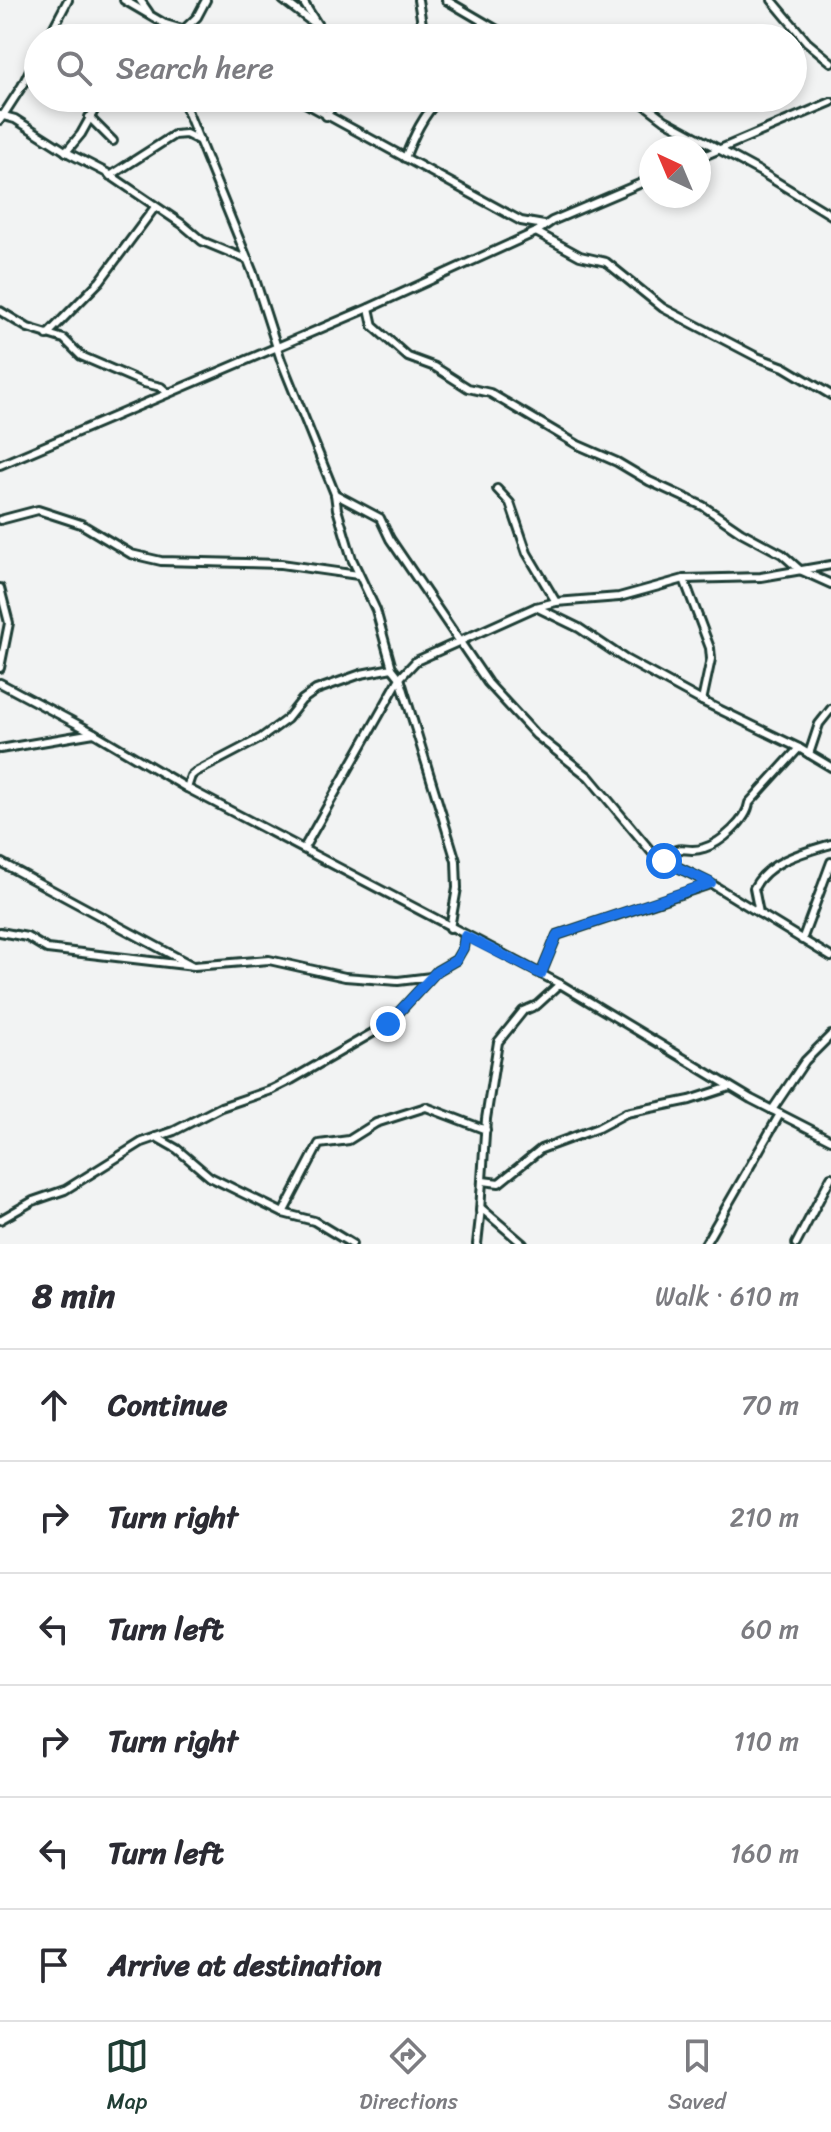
<!DOCTYPE html>
<meta charset="utf-8">
<style>
:root{--surface:#fff;--page:#f7f7f7;--text:#2b2b33;--muted:#7c7c81;--line:#e1e1e2;--accent:#1f3d34}
body{margin:0;font-family:Sriracha,sans-serif;background:var(--page);color:var(--text)}
.compass{position:absolute;left:639px;top:136px;width:72px;height:72px;border-radius:50%;background:var(--surface);box-shadow:0 4px 12px #0003;rotate:316deg}
.stop{position:absolute;width:24px;height:24px;margin:-18px;border:6px solid #1a73e8;border-radius:50%;background:#fff}
.stop.end{background:#1a73e8;border-color:#fff;box-shadow:0 2px 8px #0008}
.list{margin:0;padding:0;list-style:none}
h2{display:flex;justify-content:space-between;align-items:center;height:104px;margin:0;padding:0 32px;font-size:34px}
h2 small{font-size:26px;font-weight:400;color:var(--muted)}
.list li{display:grid;grid-template-columns:52px 1fr auto;gap:24px;align-items:center;box-sizing:border-box;height:112px;padding:0 32px;border-top:2px solid var(--line)}
.list b{display:block;font-size:30px;white-space:nowrap}
.list em{font-size:26px;font-style:normal;color:var(--muted)}
.icon{flex:none;width:44px;height:44px;fill:none;stroke:currentColor;stroke-width:2;stroke-linecap:round;stroke-linejoin:round}
.map{position:relative;flex:none;width:831px;height:1244px;overflow:hidden}
.search{position:absolute;background:var(--surface);box-shadow:0 4px 12px #0003;left:24px;right:24px;top:24px;height:88px;display:flex;align-items:center;gap:20px;box-sizing:border-box;padding:0 28px;border-radius:44px;color:var(--muted);font-size:30px}
.sheet{height:776px;background:var(--surface)}
nav{display:flex;justify-content:space-around;align-items:center;box-sizing:border-box;height:112px;border-top:2px solid var(--line);background:var(--surface);font-size:22px;color:var(--muted)}
nav a{display:grid;justify-items:center;gap:4px}
nav .on{color:var(--accent)}
.map>svg:first-child{display:block}
.lines{fill:none;stroke-linecap:round;stroke-linejoin:round}
.street-casing{stroke:#1f3d34;stroke-width:12}
.street{stroke:#fff;stroke-width:6}
.route{stroke:#1a73e8;stroke-width:10}
</style>
<div class="map">
<svg width="831" height="1244" viewBox="0 0 831 1244">
<rect width="100%" height="100%" fill="#f2f3f3"/>
<filter id="ink" filterUnits="userSpaceOnUse"><feTurbulence type="fractalNoise" baseFrequency=".0125" numOctaves="2"/><feDisplacementMap in="SourceGraphic" scale="16" xChannelSelector="R" yChannelSelector="G"/><feConvolveMatrix kernelMatrix="1 2 1 2 8 2 1 2 1" color-interpolation-filters="sRGB"/></filter>
<g filter="url(#ink)">
<g class="lines">
<defs>
<g id="street">
<polyline points="124,0 165,24 182,29 196,38"/>
<polyline points="140,0 149,13"/>
<polyline points="283,0 312,22"/>
<polyline points="302,0 326,38"/>
<polyline points="446,0 511,38"/>
<polyline points="772,0 807,42 831,62"/>
<polyline points="165,24 169,38"/>
<polyline points="48,38 68,0"/>
<polyline points="175,38 197,17 206,0"/>
<polyline points="418,38 423,30 418,0"/>
<polyline points="469,38 484,23"/>
<polyline points="182,98 253,273 281,360 335,494 337,509 352,559 376,610 392,668 400,678 456,861 457,888 450,928"/>
<polyline points="296,98 521,221 544,225"/>
<polyline points="636,98 665,120 759,171 831,215"/>
<polyline points="0,115 15,119 70,154 107,173 182,224 202,241 248,260"/>
<polyline points="326,116 338,98"/>
<polyline points="89,117 113,141"/>
<polyline points="0,120 22,86 38,54"/>
<polyline points="66,152 81,134 101,98"/>
<path d="M 405,158 C 414,135 423,116 440,98"/>
<polyline points="699,158 831,102"/>
<polyline points="110,176 174,135 186,134 200,141"/>
<polyline points="536,232 580,256 606,262 663,308 757,357 784,367 831,395"/>
<polyline points="369,308 373,326 408,357 435,367 468,388 490,393 578,445 617,462 649,481 703,506 741,532 782,554 800,570 831,584"/>
<polyline points="0,311 28,328 64,339 81,356 144,383 161,387 168,393"/>
<polyline points="47,335 100,281 155,207"/>
<polyline points="0,465 369,308 536,232 552,221 651,179"/>
<polyline points="497,489 510,503 527,553 556,602"/>
<polyline points="335,494 380,518 390,539 488,683 536,735 589,777 655,856 710,883 759,913"/>
<polyline points="0,520 38,510 81,524 131,554 161,561 281,564 358,575"/>
<polyline points="684,579 710,648 711,659 702,701"/>
<polyline points="0,588 9,623 0,668"/>
<polyline points="536,607 579,628 625,659 702,701 799,748 831,767"/>
<polyline points="0,683 94,733 187,788 560,984 751,1099 831,1140"/>
<polyline points="0,749 94,733"/>
<polyline points="809,754 819,724 831,709"/>
<polyline points="187,788 191,776 196,772 261,738 287,719 302,700 316,690 361,674 392,668"/>
<path d="M 831,844 C 804,852 768,861 754,888 L 759,913 L 831,957"/>
<polyline points="304,848 400,678 416,661 536,607 556,602 619,597 684,579 761,577 831,565"/>
<path d="M 664,861 C 678,840 686,855 704,848 C 721,843 747,820 749,803 L 799,748"/>
<polyline points="0,862 191,965"/>
<polyline points="0,932 27,937 47,949 194,966 269,960 345,977 398,981 431,977"/>
<polyline points="802,940 831,862"/>
<polyline points="541,974 557,935 710,884"/>
<polyline points="772,1110 805,1061 831,1035"/>
<polyline points="156,1137 177,1149 210,1177 283,1213 314,1221 352,1244"/>
<polyline points="483,1181 499,1183 541,1149 598,1128 626,1113 690,1100 730,1087"/>
<polyline points="480,1211 486,1119 498,1042 523,1011 537,1005 560,984"/>
<polyline points="283,1213 319,1144 349,1140 376,1123 426,1107 486,1130"/>
<polyline points="0,1220 33,1201 65,1190 142,1142 174,1131 221,1107 271,1090 291,1080 388,1024 437,971 456,960 463,948 465,936"/>
<polyline points="477,1244 481,1208 523,1244"/>
<polyline points="705,1244 780,1114"/>
<polyline points="796,1244 831,1177"/>
</g>
</defs>
<!-- street casing -->
<use href="#street" class="street-casing"/>
<!-- street -->
<use href="#street" class="street"/>
</g>
</g>
<g class="lines" filter="url(#ink)">
<!-- route -->
<polyline class="route" points="388,1024 437,971 456,960 463,948 465,936 541,974 557,935 711,883 664,861"/>
</g>
</svg>
<svg class="compass" viewBox="-18 -18 36 36"><path d="M0-13l5 13h-10z" fill="#e53935"/><path d="M0 13l5-13h-10z" fill="#7c7c81"/></svg>
<div class="stop" style="left:664px;top:861px"></div>
<div class="stop end" style="left:388px;top:1024px"></div>
<div class="search"><svg class="icon" aria-label="search" viewBox="0 0 24 24"><circle cx="10" cy="10" r="6"/><path d="M15 15l6 6"/></svg>Search here</div>
</div>
<section class="sheet">
<h2>8 min<small>Walk · 610 m</small></h2>
<ul class="list">
<li><svg class="icon" aria-label="ahead" viewBox="0 0 24 24"><path d="M12 20V5M6 11l6-6 6 6"/></svg><div><b>Continue</b></div><em>70 m</em></li>
<li><svg class="icon" aria-label="right" viewBox="0 0 24 24"><path d="M7 20v-9h11M14 6l5 5-5 5"/></svg><div><b>Turn right</b></div><em>210 m</em></li>
<li><svg class="icon" aria-label="left" viewBox="0 0 24 24"><path d="M17 20v-9H6M10 6l-5 5 5 5"/></svg><div><b>Turn left</b></div><em>60 m</em></li>
<li><svg class="icon" aria-label="right" viewBox="0 0 24 24"><path d="M7 20v-9h11M14 6l5 5-5 5"/></svg><div><b>Turn right</b></div><em>110 m</em></li>
<li><svg class="icon" aria-label="left" viewBox="0 0 24 24"><path d="M17 20v-9H6M10 6l-5 5 5 5"/></svg><div><b>Turn left</b></div><em>160 m</em></li>
<li><svg class="icon" aria-label="arrive" viewBox="0 0 24 24"><path d="M6 21V4h12l-3 4 3 4H6"/></svg><div><b>Arrive at destination</b></div></li>
</ul>
</section>
<nav>
<a class="on"><svg class="icon" aria-label="map" viewBox="0 0 24 24"><path d="M3 6l6-2 6 2 6-2v14l-6 2-6-2-6 2zM9 4v14M15 6v14"/></svg>Map</a>
<a><svg class="icon" aria-label="directions" viewBox="0 0 24 24"><path d="M12 3l9 9-9 9-9-9zM9 14v-3h6M13 9l2 2-2 2"/></svg>Directions</a>
<a><svg class="icon" aria-label="saved" viewBox="0 0 24 24"><path d="M7 4h10v16l-5-4-5 4z"/></svg>Saved</a>
</nav>
